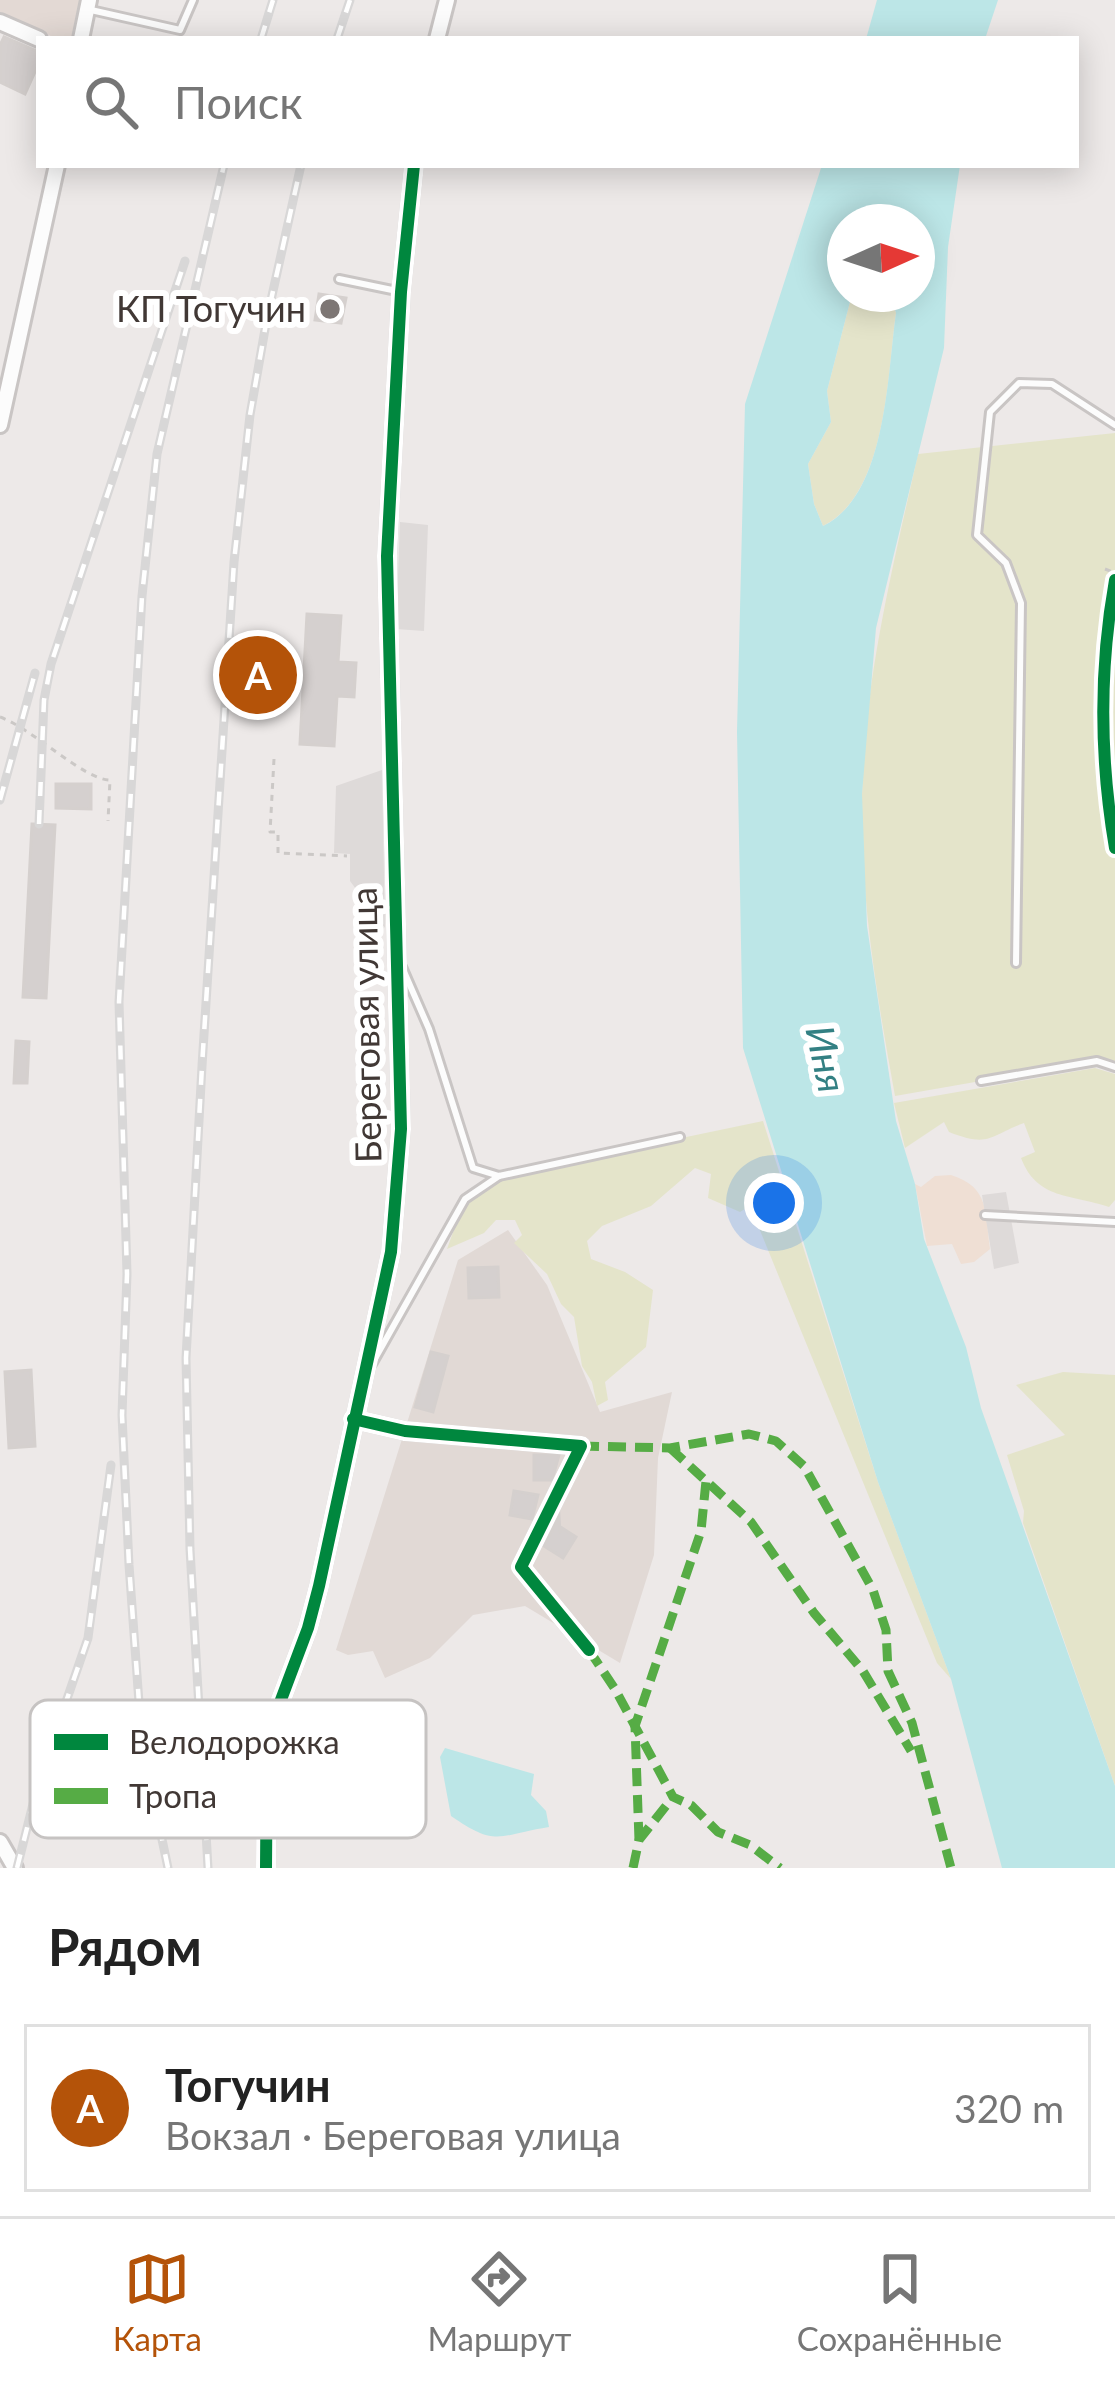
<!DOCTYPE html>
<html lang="ru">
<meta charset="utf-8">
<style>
:root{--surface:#fff;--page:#f6f6f6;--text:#222;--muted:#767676;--line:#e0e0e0;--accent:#b45309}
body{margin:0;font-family:Lato,sans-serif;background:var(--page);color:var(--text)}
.compass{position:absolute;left:827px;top:204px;width:108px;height:108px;border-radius:50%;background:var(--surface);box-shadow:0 6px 30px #0003;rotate:87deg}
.you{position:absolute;left:774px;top:1203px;width:42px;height:42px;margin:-30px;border:9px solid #fff;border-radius:50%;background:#1a73e8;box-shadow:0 0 0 18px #1a73e833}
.badge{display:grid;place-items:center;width:78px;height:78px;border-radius:50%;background:var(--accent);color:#fff;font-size:39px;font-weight:700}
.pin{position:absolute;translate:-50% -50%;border:6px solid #fff;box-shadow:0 3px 12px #0006}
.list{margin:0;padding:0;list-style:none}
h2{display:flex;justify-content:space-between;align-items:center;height:156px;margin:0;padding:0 48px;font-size:51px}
h2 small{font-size:39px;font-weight:400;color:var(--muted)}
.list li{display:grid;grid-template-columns:78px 1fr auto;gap:36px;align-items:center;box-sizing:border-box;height:168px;margin:0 24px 24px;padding:0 24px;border:3px solid var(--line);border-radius:0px}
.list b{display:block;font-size:45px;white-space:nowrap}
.list p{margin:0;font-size:39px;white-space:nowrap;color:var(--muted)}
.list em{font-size:39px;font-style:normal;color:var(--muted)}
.icon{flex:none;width:66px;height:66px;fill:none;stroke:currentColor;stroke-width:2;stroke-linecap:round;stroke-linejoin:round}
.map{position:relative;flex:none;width:1115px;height:1868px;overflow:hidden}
.search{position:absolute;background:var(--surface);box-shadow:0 6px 30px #0003;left:36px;right:36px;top:36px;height:132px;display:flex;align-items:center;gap:30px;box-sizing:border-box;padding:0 42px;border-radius:0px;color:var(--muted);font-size:45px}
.sheet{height:348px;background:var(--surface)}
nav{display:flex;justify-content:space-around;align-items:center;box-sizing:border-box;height:168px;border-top:3px solid var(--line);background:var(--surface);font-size:33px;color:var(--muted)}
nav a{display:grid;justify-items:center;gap:6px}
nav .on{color:var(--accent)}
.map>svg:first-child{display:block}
.residential{fill:#e1d9d5}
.education{fill:#e3d9d4}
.green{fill:#e4e4ca}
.sand{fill:#efdfd4}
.parking{fill:#dedad9}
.water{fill:#bce6e7;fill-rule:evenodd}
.building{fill:#d5d0cf;stroke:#d5d0ce;stroke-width:3}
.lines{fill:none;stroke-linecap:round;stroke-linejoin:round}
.lane-casing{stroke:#c9c5c4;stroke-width:12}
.street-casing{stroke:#c9c5c4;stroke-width:20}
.path{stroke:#cbc8c6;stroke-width:3;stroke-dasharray:6 6;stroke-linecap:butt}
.lane{stroke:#fcfcfc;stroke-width:6}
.street{stroke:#fcfcfc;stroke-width:14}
.rail-casing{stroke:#d8d7d7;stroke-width:9}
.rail{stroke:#fff;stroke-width:4.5;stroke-dasharray:14;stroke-linecap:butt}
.quiet{stroke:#56ac45;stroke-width:9;stroke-dasharray:18 9;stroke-linecap:butt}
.cycleway-casing{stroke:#fff;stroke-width:20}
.cycleway{stroke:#00873e;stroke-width:12}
.poi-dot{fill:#7d7674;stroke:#fff;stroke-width:4.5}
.labels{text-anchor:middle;stroke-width:12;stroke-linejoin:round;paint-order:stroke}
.poi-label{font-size:36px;fill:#413835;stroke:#fff;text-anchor:end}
.street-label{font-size:36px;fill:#413835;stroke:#fff}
.water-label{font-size:39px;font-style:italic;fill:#338083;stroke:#fff}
.key{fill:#fff;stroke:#c6c3c2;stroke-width:3}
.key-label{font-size:33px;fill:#413835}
</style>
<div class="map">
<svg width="1115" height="1868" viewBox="0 0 1115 1868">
<rect width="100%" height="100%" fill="#ede9e8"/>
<!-- residential -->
<polygon class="residential" points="508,1230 547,1285 600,1412 672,1392 658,1458 654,1555 620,1663 525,1606 473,1615 430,1658 385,1678 373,1651 348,1655 336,1650 458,1260"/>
<!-- education -->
<polygon class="education" points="0,0 82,0 75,39 57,39 0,12"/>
<!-- green -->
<g class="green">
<path d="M 852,294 L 891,294 L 896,313 C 887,376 887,494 823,526 L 814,504 L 808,464 L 831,422 L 827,391 Z"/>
<path d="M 1115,433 L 1115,1067 L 1096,1061 L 895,1096 C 877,997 860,897 862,796 C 864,681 893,566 918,454 Z"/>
<path d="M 1095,1068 L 1115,1074 L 1115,1200 L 1109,1207 C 1071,1194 1037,1200 1021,1158 L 1035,1152 L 1024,1123 C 989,1136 990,1148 949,1132 L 944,1122 L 905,1148 L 894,1103 Z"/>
<polygon points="763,1121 878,1482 951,1679 937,1663 750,1206 740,1212 708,1198 711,1174 695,1168 651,1206 602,1226 587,1241 591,1259 625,1272 653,1290 646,1347 605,1382 608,1400 597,1406 592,1382 582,1366 574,1317 561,1304 547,1274 514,1243 522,1235 515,1220 496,1220 484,1233 447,1249 465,1199 499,1176"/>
<polygon points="1063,1372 1115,1375 1115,1786 1023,1523 1024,1511 1007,1455 1065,1435 1016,1385"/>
</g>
<!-- sand -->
<path class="sand" d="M 951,1175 C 990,1187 985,1213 990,1249 L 974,1262 L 961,1264 L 952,1244 L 927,1246 L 915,1184 L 921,1187 L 935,1176 Z"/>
<!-- parking -->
<g class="parking">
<polygon points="400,522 428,525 424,631 396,629"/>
<polygon points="382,770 385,928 350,881 350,854 334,853 336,786"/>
<polygon points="1006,1192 1019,1263 994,1269 982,1195"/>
</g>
<!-- water -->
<g class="water">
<polygon points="877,0 998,0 985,39 866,39"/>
<path d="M 822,165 L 960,165 L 948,247 L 944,348 L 876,628 L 862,794 L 867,926 L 896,1121 L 915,1184 L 924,1239 L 966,1347 L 981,1408 L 1115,1786 L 1115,1868 L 1002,1868 L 951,1679 L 878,1482 L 743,1048 L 737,732 L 745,404 ZM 845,222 L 917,222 L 917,294 L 891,294 L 896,313 C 887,375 887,495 823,526 L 814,504 L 808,464 L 831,422 L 827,391 L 852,294 L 845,294 Z"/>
<path d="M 445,1748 L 534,1774 L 531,1795 L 546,1811 L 549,1827 C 498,1835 497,1848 451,1816 L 440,1757 Z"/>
</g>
<!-- building -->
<g class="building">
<polygon points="4,37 39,52 39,63 25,94 0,82 0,45"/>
<polygon points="319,294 346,298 341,323 315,320"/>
<polygon points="307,614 341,616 338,662 356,663 354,697 337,696 334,746 300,744"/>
<polygon points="56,784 91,784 91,809 56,808"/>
<polygon points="32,824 55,825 46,998 23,997"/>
<polygon points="16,1041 29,1042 27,1083 14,1083"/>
<polygon points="498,1267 499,1297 469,1298 468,1268"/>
<polygon points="431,1352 448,1356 433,1412 415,1407"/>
<polygon points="31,1370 35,1446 9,1448 5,1372"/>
<polygon points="534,1455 559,1455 552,1480 534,1480"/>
<polygon points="514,1491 538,1495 532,1519 510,1515"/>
<polygon points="559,1516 560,1533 562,1528 576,1537 563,1558 544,1546"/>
</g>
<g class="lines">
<defs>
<g id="lane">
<polyline points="91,10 180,30 193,0"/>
<polyline points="339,279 397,291"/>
<polyline points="1016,963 1021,603 1006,563 977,535 990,412 1019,383 1052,384 1115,425"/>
<polyline points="402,967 429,1029 473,1168 499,1176 680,1137"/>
<polyline points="981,1081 1097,1061 1115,1067"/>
<polyline points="985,1215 1115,1222"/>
<polyline points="372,1364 465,1199 499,1176"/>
</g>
<g id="street">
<polyline points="0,22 39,39"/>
<polyline points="81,39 89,0"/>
<polyline points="437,39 447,0"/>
<polyline points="0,425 57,165"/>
<polyline points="353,1419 405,1431 581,1446 521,1567 589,1650"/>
<polyline points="0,1842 15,1868"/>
<polyline points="266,1868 267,1737 308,1628 319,1586 391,1252 401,1129 387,556 401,292 414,165"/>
</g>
</defs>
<!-- lane casing -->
<use href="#lane" class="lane-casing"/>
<!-- street casing -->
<use href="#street" class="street-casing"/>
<!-- path -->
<g class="path">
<polyline points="1105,569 1115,573"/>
<path d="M 0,717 C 33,729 84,780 110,780 L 108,821"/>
<polyline points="1104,729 1115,729"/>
<polyline points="274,759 270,832 278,832 278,853 347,856"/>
</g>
<!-- lane -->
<use href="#lane" class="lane"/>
<!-- street -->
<use href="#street" class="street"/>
<defs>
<g id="rail">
<polyline points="261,39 273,0"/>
<polyline points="337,39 350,0"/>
<polyline points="0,800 35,673"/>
<polyline points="39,824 44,700 51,664 185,261"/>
<polyline points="17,1868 39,1780 88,1638 111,1465"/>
<polyline points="168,1868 142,1744 129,1565 122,1415 127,1274 119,1002 142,596 157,454 224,165"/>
<polyline points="208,1868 190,1549 186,1358 202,1066 234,562 250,415 267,318 301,165"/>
</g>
</defs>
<!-- rail casing -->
<use href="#rail" class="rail-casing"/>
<!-- rail -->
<use href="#rail" class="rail"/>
<!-- quiet -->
<g class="quiet">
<polyline points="581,1446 670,1448 749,1434 776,1441 804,1466 873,1590 886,1630 888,1671 912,1723 951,1868"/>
<polyline points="670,1448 751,1522 814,1613 863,1671 911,1751"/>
<polyline points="589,1650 615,1689 673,1797 691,1805 718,1832 750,1845 780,1868"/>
<polyline points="639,1840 635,1726 701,1531 706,1481"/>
<polyline points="633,1868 639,1840 673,1797"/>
</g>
<defs>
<g id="cycleway">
<path d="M 1115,580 C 1099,669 1100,760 1115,848"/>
<polyline points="353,1419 405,1431 581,1446 521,1567 589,1650"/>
<polyline points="266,1868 267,1737 308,1628 319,1586 391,1252 401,1129 387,556 401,292 414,165"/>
</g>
</defs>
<!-- cycleway casing -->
<use href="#cycleway" class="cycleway-casing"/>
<!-- cycleway -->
<use href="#cycleway" class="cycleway"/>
</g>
<!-- markers -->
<circle class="poi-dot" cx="330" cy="309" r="12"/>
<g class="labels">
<!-- poi labels -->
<g class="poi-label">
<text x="306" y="322">КП Тогучин</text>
</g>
<!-- street labels -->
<g class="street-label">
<text transform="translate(366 1025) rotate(-91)" y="13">Береговая улица</text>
</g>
<!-- water labels -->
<g class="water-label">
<text transform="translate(826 1059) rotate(78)" y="14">Иня</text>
</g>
</g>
<!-- legend -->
<rect x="30" y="1700" width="396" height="138" rx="18" class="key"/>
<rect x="54" y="1734" width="54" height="16" fill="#00873e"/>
<rect x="54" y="1788" width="54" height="16" fill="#56ac45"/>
<g class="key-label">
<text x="129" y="1754">Велодорожка</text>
<text x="129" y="1808">Тропа</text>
</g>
</svg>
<svg class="compass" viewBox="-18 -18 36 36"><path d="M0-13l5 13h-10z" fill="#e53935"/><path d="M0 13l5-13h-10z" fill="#767676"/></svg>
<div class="you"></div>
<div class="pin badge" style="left:258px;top:675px">A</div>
<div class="search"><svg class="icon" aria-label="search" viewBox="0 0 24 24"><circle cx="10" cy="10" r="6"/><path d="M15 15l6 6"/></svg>Поиск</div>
</div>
<section class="sheet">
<h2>Рядом<small></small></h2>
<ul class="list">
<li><span class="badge">A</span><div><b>Тогучин</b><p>Вокзал · Береговая улица</p></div><em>320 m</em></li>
</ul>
</section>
<nav>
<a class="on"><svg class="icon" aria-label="map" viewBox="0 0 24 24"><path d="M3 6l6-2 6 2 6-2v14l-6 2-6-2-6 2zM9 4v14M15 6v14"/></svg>Карта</a>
<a><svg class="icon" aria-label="directions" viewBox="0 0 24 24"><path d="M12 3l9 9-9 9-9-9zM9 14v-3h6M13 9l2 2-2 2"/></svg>Маршрут</a>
<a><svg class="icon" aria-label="saved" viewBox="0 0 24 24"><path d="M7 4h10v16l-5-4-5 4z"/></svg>Сохранённые</a>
</nav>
